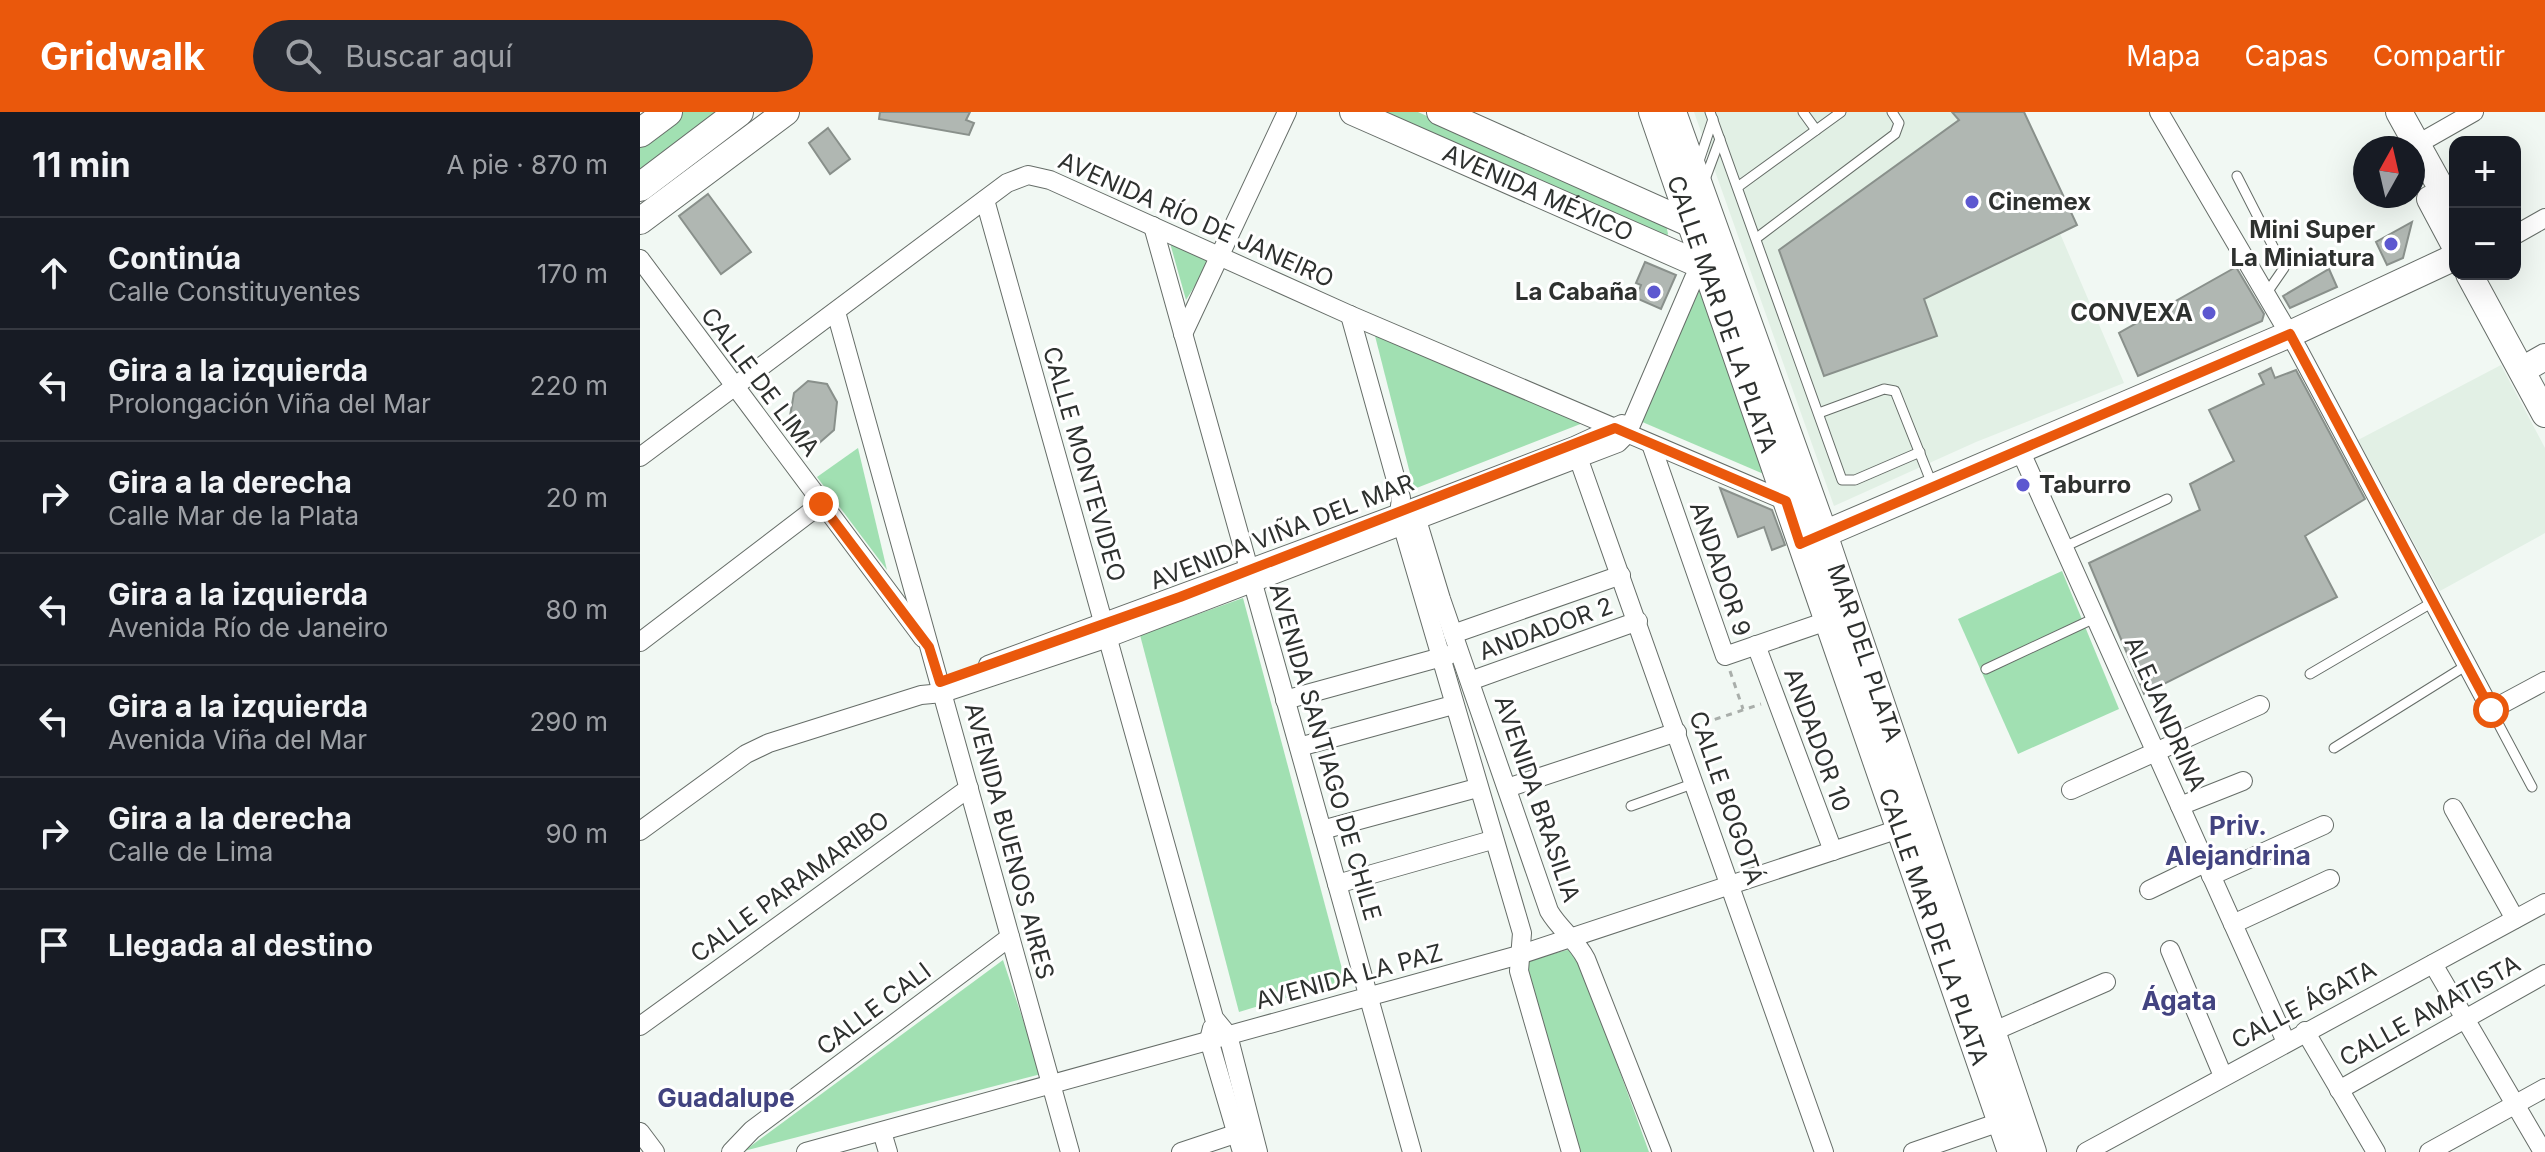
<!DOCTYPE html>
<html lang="es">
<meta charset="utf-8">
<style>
:root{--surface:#171b24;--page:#242831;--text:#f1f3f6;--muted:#9ea1a6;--line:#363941;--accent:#ea580c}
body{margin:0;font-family:Inter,sans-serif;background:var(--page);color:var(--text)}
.controls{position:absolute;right:24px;top:24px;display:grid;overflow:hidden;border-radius:16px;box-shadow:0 8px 32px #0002}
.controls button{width:72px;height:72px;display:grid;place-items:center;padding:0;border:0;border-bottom:2px solid var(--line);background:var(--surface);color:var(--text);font:40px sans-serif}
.compass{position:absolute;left:1713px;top:24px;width:72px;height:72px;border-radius:50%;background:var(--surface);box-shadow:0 8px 32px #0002;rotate:8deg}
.stop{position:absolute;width:24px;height:24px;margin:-18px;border:6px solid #ea580c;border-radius:50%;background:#fff}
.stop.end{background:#ea580c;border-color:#fff;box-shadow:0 2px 8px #0008}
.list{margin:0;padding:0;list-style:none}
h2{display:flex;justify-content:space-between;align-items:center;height:104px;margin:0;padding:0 32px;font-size:34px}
h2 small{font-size:26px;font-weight:400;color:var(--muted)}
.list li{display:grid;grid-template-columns:52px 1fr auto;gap:24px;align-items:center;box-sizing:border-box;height:112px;padding:0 32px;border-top:2px solid var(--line)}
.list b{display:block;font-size:30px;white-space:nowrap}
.list p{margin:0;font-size:26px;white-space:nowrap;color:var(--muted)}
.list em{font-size:26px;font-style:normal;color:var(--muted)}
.icon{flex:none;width:44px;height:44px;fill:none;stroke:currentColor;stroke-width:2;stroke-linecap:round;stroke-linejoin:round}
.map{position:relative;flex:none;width:1905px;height:1040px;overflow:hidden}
header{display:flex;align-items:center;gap:48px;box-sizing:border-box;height:112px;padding:0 40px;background:var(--accent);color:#fff}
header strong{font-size:38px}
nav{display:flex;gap:44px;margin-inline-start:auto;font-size:28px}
.search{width:560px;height:72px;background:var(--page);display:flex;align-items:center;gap:20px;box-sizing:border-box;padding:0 28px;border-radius:44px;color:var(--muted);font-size:30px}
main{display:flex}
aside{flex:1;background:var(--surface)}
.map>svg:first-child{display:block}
.built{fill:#e2f0e5}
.green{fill:#a1e0b2}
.building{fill:#b0b7b2;stroke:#89908b;stroke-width:2}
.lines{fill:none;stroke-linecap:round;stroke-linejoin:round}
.lane-casing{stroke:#666d68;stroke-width:11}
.street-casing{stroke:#666d68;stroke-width:20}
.secondary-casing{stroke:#666d68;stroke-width:28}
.primary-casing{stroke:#666d68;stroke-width:30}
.path{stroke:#a9aeaa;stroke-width:3;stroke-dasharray:6 6;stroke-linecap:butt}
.lane{stroke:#fff;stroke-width:9}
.street{stroke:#fff;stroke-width:18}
.secondary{stroke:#fff;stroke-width:26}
.primary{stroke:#fff;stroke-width:28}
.route{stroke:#ea580c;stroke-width:10}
.poi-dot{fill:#5d58d0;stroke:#fff;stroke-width:3}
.labels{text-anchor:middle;stroke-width:6;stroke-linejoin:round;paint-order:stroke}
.street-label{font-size:24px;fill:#2e312f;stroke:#fff}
.poi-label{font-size:24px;font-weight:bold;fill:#2e312f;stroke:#fff;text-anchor:end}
.neighbourhood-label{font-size:26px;font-weight:bold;fill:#424380;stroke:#fff}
</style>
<header>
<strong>Gridwalk</strong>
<div class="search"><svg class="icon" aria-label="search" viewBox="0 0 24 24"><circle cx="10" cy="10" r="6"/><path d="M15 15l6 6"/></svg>Buscar aquí</div>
<nav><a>Mapa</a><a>Capas</a><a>Compartir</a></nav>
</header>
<main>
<aside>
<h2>11 min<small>A pie · 870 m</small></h2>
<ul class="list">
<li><svg class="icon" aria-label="ahead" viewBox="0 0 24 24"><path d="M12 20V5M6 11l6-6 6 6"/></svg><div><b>Continúa</b><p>Calle Constituyentes</p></div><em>170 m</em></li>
<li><svg class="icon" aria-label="left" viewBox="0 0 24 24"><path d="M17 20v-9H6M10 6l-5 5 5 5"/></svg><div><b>Gira a la izquierda</b><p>Prolongación Viña del Mar</p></div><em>220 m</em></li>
<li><svg class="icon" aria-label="right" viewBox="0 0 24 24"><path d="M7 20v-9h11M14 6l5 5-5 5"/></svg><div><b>Gira a la derecha</b><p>Calle Mar de la Plata</p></div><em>20 m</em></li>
<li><svg class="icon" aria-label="left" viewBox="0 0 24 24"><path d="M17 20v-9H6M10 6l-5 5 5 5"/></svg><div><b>Gira a la izquierda</b><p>Avenida Río de Janeiro</p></div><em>80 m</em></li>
<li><svg class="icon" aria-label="left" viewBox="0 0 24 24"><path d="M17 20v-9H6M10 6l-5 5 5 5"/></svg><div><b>Gira a la izquierda</b><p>Avenida Viña del Mar</p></div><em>290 m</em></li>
<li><svg class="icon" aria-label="right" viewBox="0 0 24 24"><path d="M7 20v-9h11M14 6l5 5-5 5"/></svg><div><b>Gira a la derecha</b><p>Calle de Lima</p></div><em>90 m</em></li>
<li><svg class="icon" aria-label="arrive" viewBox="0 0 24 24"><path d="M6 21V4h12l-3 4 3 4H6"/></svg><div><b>Llegada al destino</b></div></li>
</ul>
</aside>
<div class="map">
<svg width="1905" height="1040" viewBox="0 0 1905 1040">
<rect width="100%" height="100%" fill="#f1f8f3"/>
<!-- built -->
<g class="built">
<polygon points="1054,0 1368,0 1484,271 1336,330 1194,394"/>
<polygon points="1861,253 1905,336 1905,421 1800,479 1718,328"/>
</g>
<!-- green -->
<g class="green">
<polygon points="39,0 80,0 0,62 0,29"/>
<polygon points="733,0 778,0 1026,112 1028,122 1024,128"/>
<polygon points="528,124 574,143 546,188"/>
<polygon points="1060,177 1126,363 1000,309"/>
<polygon points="733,216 943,311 774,377"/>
<polygon points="218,336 247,458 177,365"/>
<polygon points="1422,459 1479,597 1378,642 1318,507"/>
<polygon points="603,486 705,868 599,900 500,523"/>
<polygon points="935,836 1009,1040 940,1040 885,849"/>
<polygon points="363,848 401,962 104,1039"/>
</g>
<!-- building -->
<g class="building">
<polygon points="240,0 330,0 326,8 334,11 329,23 239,7"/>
<polygon points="1312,0 1384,0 1437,113 1284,187 1297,224 1184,264 1139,138 1319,8"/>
<polygon points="188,16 210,47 190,62 169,31"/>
<polygon points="68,82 111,140 81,162 39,104"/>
<polygon points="1772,110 1763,146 1747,153 1736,130"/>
<polygon points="1005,150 1036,163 1021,197 996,186 1001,173 996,171"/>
<polygon points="1596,155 1624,202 1622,209 1498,264 1479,221"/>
<polygon points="1689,157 1697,175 1650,196 1643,184"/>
<polygon points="1631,256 1635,266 1656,258 1725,387 1665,424 1697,485 1504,582 1449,451 1560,398 1550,372 1594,349 1569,298 1624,272 1619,262"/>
<polygon points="168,269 187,272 197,290 194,318 178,332 158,322 150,304 154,281"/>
<polygon points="1080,376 1132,398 1145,433 1132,438 1124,415 1098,425"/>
</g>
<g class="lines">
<defs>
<g id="lane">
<polyline points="1070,0 1202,368 1215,368 1280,340"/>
<polyline points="1163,0 1176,18"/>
<polyline points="1058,52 1073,7"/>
<polyline points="1597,64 1644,156 1626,182"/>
<polyline points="1064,70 1080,27"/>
<polyline points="1099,74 1201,0"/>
<polyline points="1118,125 1255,22 1259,11 1252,0"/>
<polyline points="1179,301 1244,277 1255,279 1292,372"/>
<polyline points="1424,435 1527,387"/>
<polyline points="1346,557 1455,506"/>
<polyline points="1670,562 1793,490"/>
<polyline points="1851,598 1892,675"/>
<polyline points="1694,636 1827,553"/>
<polyline points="991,694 1055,671"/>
</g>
<g id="street">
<polyline points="1519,0 1658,237 1851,598 1905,569"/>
<polyline points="1776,33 1834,0"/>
<polyline points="345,88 574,906 588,923 618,1040"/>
<polyline points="513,114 772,1040"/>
<polyline points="1875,123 1905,106"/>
<polyline points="0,147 283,526"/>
<polyline points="196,200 430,1040"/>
<polyline points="710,203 761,386 759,402 882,821 879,859 931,1040"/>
<polyline points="543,222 647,0"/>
<polyline points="1011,332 1085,544 1187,509"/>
<polyline points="1380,338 1646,930"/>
<polyline points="0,345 367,71 388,63 410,68 710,203 1146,389"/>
<polyline points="939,348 1184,1040"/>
<path d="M 774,398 L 801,487 L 909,799 C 920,818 936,827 946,847 L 1022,1040"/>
<polyline points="813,522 981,463"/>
<polyline points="0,530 181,392"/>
<polyline points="1116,533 1193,739"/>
<polyline points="348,553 773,396 934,334 982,312"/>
<polyline points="830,569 998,509"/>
<polyline points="645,588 809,543"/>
<polyline points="659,635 813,593"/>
<polyline points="867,676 1037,620"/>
<polyline points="1431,678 1620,593"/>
<polyline points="1540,694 1603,669"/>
<polyline points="1813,696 1875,807"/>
<polyline points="682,718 837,676"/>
<polyline points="0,719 106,642 129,631 281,583 303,581 468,526 978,331 987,322 1054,166 1065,152"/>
<polyline points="1571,764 1684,713"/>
<polyline points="697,772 852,728"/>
<polyline points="1509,778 1565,751"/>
<polyline points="1593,812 1690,767"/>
<polyline points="1530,838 1583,964"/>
<polyline points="1793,852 1903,1040"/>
<polyline points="0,914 329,676"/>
<polyline points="572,916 569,928 602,1040"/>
<polyline points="1665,919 1736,1040"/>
<polyline points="1352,920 1466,870"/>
<polyline points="1699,978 1905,862"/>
<polyline points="0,1020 15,1040"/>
<polyline points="242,1020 248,1040"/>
<polyline points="91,1040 112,1018 370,825"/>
<polyline points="166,1040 879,843 1259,717"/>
<polyline points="541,1040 598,1021"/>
<polyline points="1273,1040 1360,1010"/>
<polyline points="1446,1040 1905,791"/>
<polyline points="1789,1040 1905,976"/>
</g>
<g id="secondary">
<path id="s1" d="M 713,0 L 1054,150 L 1078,151"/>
<polyline points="800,0 1062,117"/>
<path id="s2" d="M 1012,0 L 1371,1040"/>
<path id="s3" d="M 1033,0 L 1179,407 L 1393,1040"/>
<polyline points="1759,0 1815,101"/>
<polyline points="1790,87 1815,134"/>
<polyline points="0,109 146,0"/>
<polyline points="1829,162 1905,302"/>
<polyline points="1882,258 1905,245"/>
<polyline points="1170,428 1650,222 1815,145"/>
</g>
<g id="primary">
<polyline points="0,21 28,0"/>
<polyline points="0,75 99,0"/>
</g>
</defs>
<!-- lane casing -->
<use href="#lane" class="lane-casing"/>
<!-- street casing -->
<use href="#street" class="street-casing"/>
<!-- secondary casing -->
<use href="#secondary" class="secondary-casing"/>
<!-- primary casing -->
<use href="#primary" class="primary-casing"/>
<!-- path -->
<g class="path">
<polyline points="1090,559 1103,597"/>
<polyline points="1052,615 1121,592"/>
</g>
<!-- lane -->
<use href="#lane" class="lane"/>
<!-- street -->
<use href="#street" class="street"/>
<!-- secondary -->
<use href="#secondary" class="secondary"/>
<!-- primary -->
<use href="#primary" class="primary"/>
</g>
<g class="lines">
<!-- route -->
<polyline class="route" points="181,392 289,535 300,570 540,485 975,316 1146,389 1160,432 1650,222 1851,598"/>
</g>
<!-- markers -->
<g class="poi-dot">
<circle cx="1332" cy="90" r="8"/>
<circle cx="1751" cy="132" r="8"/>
<circle cx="1014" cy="180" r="8"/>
<circle cx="1569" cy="201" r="8"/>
<circle cx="1383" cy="373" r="8"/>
</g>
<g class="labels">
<!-- street labels -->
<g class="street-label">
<text dy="8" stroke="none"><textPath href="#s1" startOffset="202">AVENIDA MÉXICO</textPath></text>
<text transform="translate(556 108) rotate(24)" y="8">AVENIDA RÍO DE JANEIRO</text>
<text dy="8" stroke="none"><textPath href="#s2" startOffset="214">CALLE MAR DE LA PLATA</textPath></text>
<text transform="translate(120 270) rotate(53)" y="8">CALLE DE LIMA</text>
<text transform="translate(444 352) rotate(74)" y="8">CALLE MONTEVIDEO</text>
<text transform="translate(642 420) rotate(-21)" y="8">AVENIDA VIÑA DEL MAR</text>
<text transform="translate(1080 457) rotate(71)" y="8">ANDADOR 9</text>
<text transform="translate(906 517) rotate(-20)" y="8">ANDADOR 2</text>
<text dy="8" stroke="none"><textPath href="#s3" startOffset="574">MAR DEL PLATA</textPath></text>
<text transform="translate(1525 602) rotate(66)" y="8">ALEJANDRINA</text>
<text transform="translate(1177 628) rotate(70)" y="8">ANDADOR 10</text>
<text transform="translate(685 640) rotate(74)" y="8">AVENIDA SANTIAGO DE CHILE</text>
<text transform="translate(1086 686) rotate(71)" y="8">CALLE BOGOTÁ</text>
<text transform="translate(897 687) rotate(71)" y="8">AVENIDA BRASILIA</text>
<text transform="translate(369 729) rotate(75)" y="8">AVENIDA BUENOS AIRES</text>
<text transform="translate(150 775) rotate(-36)" y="8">CALLE PARAMARIBO</text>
<text dy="8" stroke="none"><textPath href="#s2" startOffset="862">CALLE MAR DE LA PLATA</textPath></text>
<text transform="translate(709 865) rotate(-15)" y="8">AVENIDA LA PAZ</text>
<text transform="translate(1664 893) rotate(-28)" y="8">CALLE ÁGATA</text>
<text transform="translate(234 897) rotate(-37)" y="8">CALLE CALI</text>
<text transform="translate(1790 899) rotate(-29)" y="8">CALLE AMATISTA</text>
</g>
<!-- poi labels -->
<g class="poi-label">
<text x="1348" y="98" text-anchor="start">Cinemex</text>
<text x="1735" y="126">Mini Super<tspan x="1735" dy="28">La Miniatura</tspan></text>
<text x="998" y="188">La Cabaña</text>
<text x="1553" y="209">CONVEXA</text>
<text x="1399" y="381" text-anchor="start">Taburro</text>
</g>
<!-- neighbourhood labels -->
<g class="neighbourhood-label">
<text x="1598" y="723">Priv.<tspan x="1598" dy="30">Alejandrina</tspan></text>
<text x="1539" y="898">Ágata</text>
<text x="86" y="995">Guadalupe</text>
</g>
</g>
</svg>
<div class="controls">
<button>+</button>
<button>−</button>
</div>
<svg class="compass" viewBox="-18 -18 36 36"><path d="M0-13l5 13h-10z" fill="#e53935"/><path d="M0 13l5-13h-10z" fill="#9ea1a6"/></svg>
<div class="stop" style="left:1851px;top:598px"></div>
<div class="stop end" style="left:181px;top:392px"></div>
</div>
</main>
